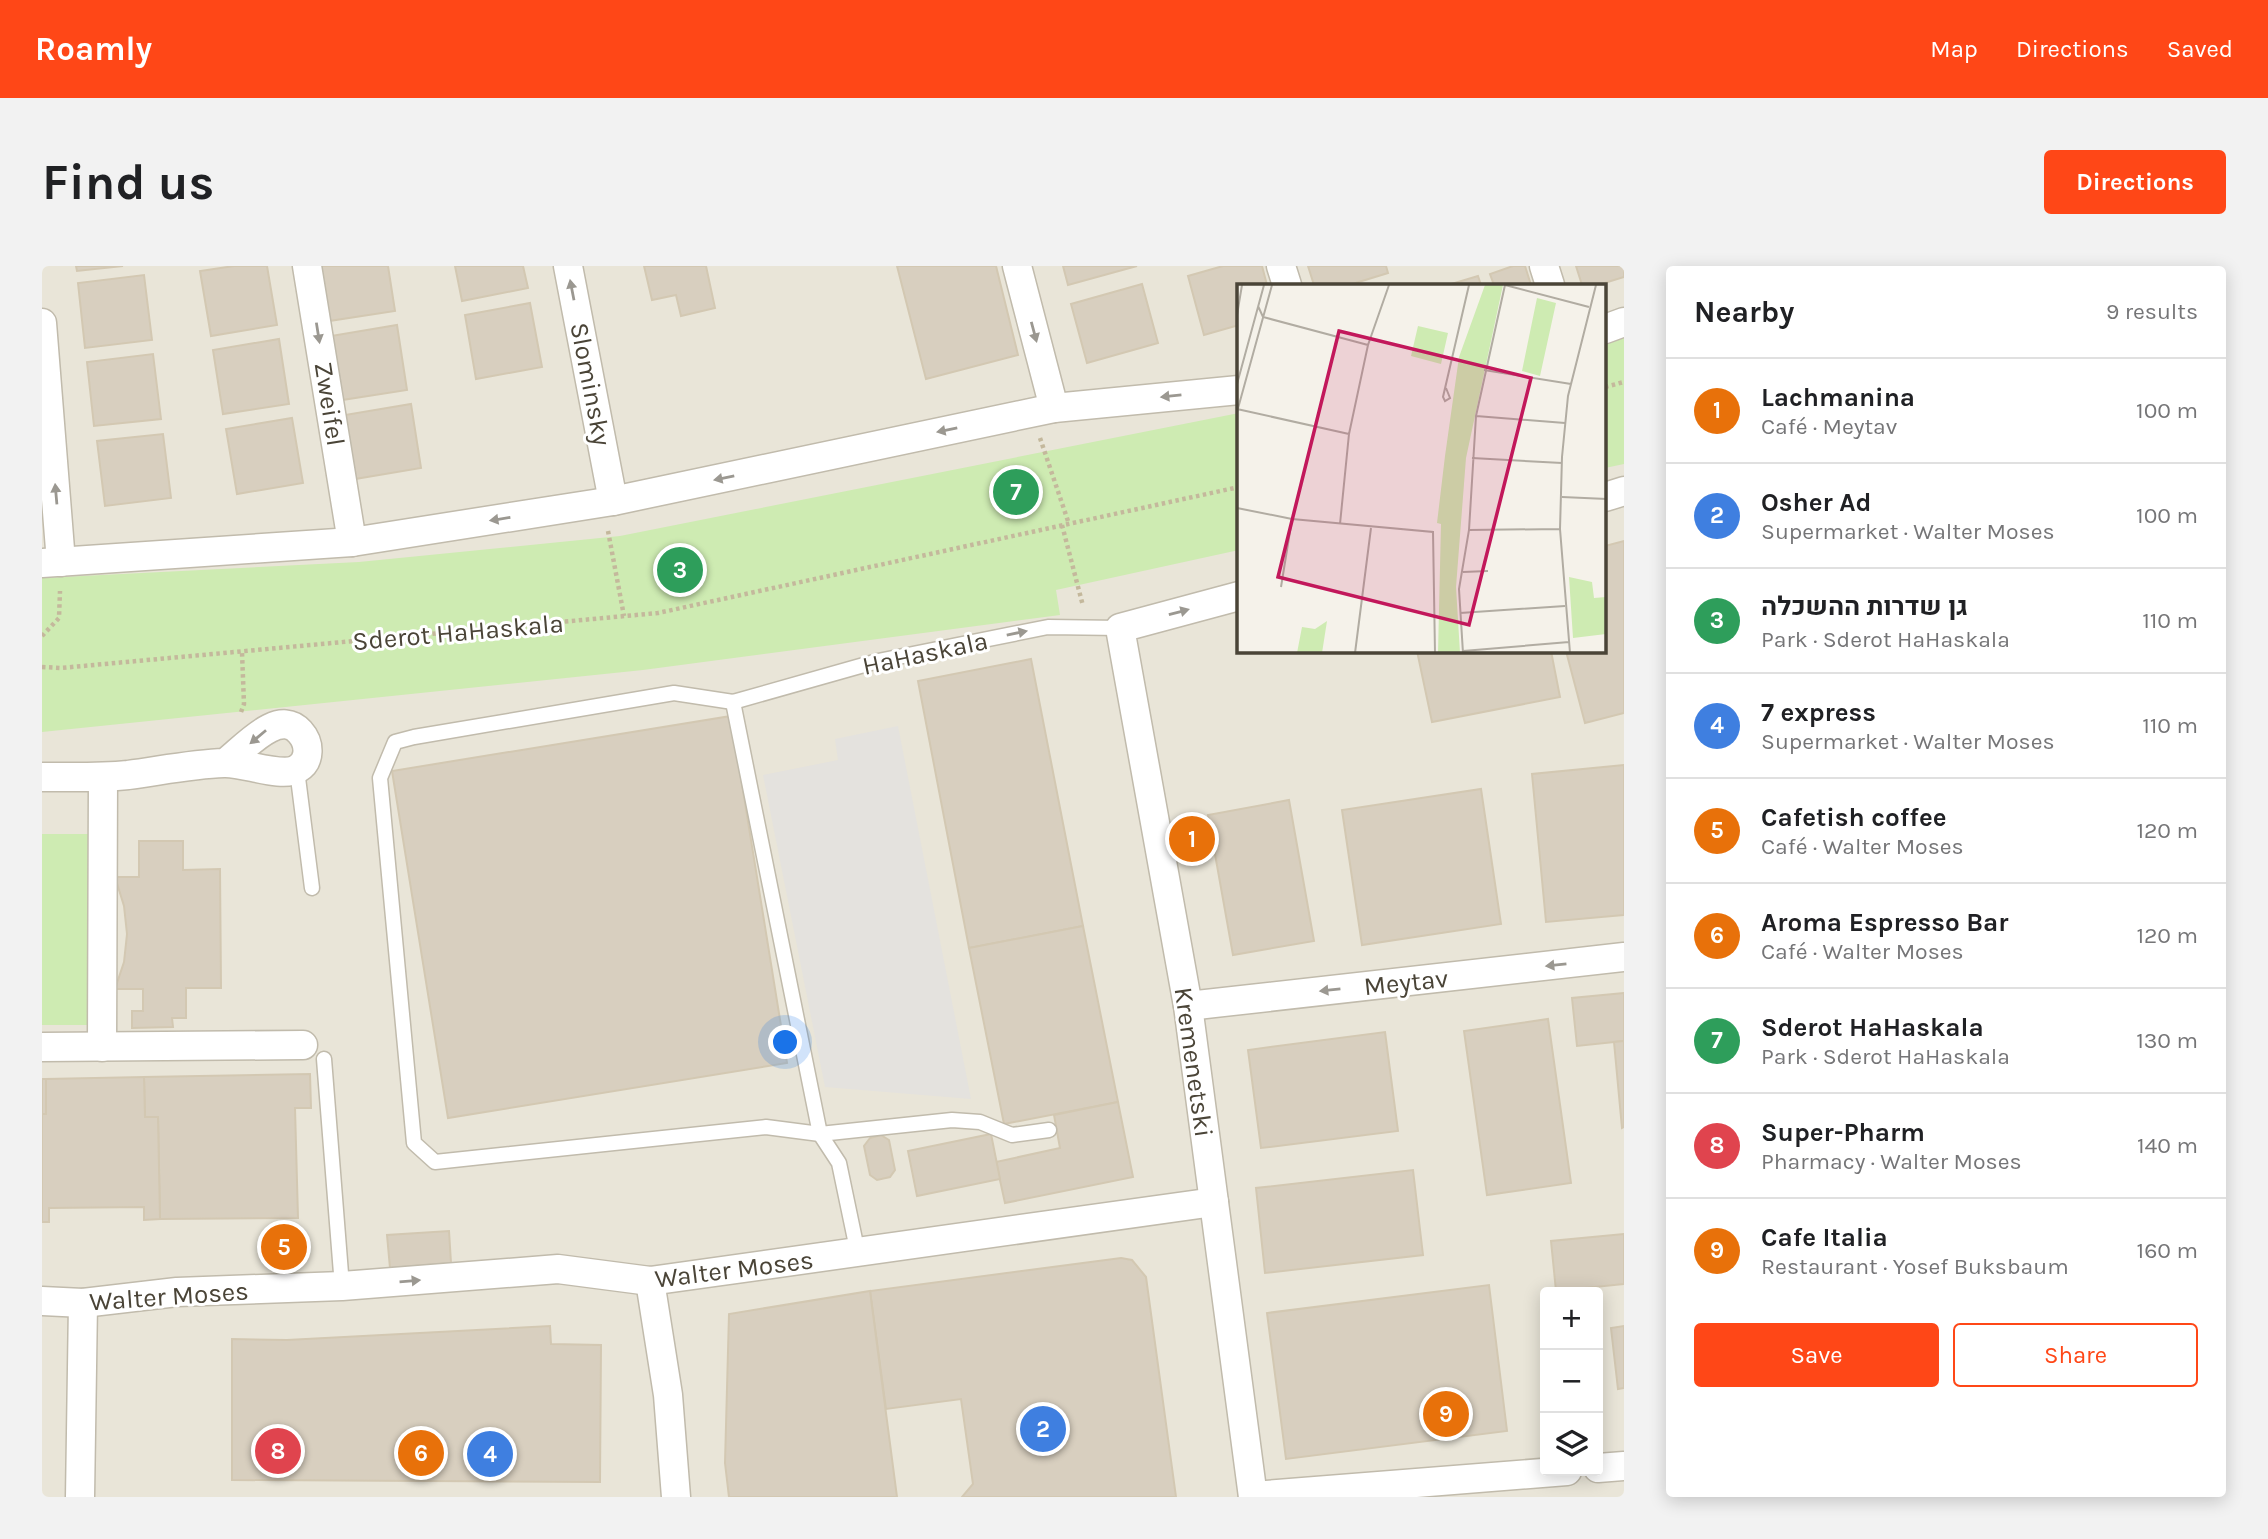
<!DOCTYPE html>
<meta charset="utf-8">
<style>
:root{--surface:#fff;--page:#f2f2f2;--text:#202124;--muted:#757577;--line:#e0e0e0;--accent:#ff4717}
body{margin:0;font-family:Karla,Heebo,sans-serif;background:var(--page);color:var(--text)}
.controls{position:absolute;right:21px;bottom:21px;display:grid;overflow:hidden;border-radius:7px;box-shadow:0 4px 18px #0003}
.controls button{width:63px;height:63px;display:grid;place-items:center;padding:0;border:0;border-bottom:2px solid var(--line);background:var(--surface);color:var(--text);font:35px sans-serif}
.you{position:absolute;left:744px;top:777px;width:24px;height:24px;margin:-18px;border:5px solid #fff;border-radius:50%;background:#1a73e8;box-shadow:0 0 0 10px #1a73e833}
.badge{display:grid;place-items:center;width:46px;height:46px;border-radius:50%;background:var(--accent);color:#fff;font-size:23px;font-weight:700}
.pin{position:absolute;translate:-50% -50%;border:4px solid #fff;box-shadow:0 2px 7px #0006}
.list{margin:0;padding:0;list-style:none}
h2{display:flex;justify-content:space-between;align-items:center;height:91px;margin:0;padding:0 28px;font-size:30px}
h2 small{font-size:23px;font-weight:400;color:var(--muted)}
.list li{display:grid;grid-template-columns:46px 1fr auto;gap:21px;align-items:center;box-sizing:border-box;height:105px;padding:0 28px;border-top:2px solid var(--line)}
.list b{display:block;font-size:26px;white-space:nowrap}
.list p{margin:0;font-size:23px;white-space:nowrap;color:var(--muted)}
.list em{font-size:23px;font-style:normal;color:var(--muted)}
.actions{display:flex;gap:14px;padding:21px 28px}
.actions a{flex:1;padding:16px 0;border:2px solid var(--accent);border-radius:7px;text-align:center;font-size:24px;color:var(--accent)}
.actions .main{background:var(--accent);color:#fff}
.icon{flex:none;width:38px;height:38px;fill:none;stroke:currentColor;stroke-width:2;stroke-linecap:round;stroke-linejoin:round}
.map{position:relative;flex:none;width:1582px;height:1231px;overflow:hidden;border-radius:7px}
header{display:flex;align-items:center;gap:42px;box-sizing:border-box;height:98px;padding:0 35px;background:var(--accent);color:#fff}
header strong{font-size:33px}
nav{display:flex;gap:38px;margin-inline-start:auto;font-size:24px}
.intro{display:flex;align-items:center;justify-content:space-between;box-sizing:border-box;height:168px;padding:0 42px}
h1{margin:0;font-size:49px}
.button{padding:18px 32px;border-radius:7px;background:var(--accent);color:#fff;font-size:24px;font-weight:700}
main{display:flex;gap:42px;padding:0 42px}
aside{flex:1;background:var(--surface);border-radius:7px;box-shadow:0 4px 18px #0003}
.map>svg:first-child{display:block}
.residential{fill:#e9e5d8;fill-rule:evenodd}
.green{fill:#ceebb2}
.parking{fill:#e4e2de}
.building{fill:#d8cfbf;stroke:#d3c8b2;stroke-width:2}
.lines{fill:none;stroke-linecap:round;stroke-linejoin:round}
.lane-casing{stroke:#c1bbac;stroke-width:17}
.street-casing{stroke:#c1bbac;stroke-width:31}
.path{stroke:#c4b89c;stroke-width:4.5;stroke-dasharray:3.5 3.5;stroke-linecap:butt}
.lane{stroke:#fff;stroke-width:14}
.street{stroke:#fff;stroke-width:28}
.oneway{fill:#9b9891}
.labels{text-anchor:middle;stroke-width:6;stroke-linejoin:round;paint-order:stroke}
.street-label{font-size:26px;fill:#4a4437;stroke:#fff}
.inset-road{fill:none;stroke:#b1aca2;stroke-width:2}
.view{fill:#c2185b;fill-opacity:0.15;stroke:#c2185b;stroke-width:3.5}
.inset-edge{fill:none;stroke:#4a4437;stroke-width:3.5}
</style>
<header>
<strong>Roamly</strong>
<nav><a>Map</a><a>Directions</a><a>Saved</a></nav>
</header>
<div class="intro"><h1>Find us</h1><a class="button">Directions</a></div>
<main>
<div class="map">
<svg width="1582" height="1231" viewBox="0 0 1582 1231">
<rect width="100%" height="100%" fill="#f5f2ea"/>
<!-- residential -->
<path class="residential" d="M 0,0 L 1582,0 L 1582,1231 L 0,1231 ZM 1197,19 L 1563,19 L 1563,385 L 1197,385 ZM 1503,1026 L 1556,1026 L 1556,1205 L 1503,1205 Z"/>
<!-- green -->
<g class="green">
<polygon points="1582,72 1582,198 1563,202 1563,78"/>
<polygon points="1197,147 1197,284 1014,324 1018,349 601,404 0,466 0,312 317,296 578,270"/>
<polygon points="0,568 47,568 48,759 0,759"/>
</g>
<!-- parking -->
<polygon class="parking" points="856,460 929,833 783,821 721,509 796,494 793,473"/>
<!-- building -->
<g class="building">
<polygon points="34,0 81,0 35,5"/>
<polygon points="192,0 225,0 235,59 169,70 158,5"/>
<polygon points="278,0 346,0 353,45 287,55"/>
<polygon points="413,0 481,0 486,22 420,35"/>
<polygon points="602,0 664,0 673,42 639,50 634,29 610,34"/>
<polygon points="855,0 954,0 976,89 884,113"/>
<polygon points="1021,0 1095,0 1026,19"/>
<polygon points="1181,0 1220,0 1225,19 1197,19 1197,59 1162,69 1146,10"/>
<polygon points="1266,0 1344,0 1346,7 1307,19 1272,19"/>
<polygon points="1471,0 1483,0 1489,19 1452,19 1448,8"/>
<polygon points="1534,0 1582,0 1582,11 1556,19 1540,19"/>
<polygon points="102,9 110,74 43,82 36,17"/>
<polygon points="1436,10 1439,19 1406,19"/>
<polygon points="1100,18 1116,77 1045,97 1029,38"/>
<polygon points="488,37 500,101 434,113 423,49"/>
<polygon points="355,59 365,124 300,134 289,70"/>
<polygon points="237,73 247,138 181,148 171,84"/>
<polygon points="111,88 119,153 52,160 45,96"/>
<polygon points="369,138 379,202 313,213 303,149"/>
<polygon points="250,152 261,217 195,228 184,163"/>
<polygon points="121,168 129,232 63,240 55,175"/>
<polygon points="1582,275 1582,447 1543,457 1524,385 1563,385 1563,280"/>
<polygon points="1375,385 1509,385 1518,431 1390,456"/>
<polygon points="989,393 1041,660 927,682 876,415"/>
<polygon points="689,450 745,797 406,852 350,505"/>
<polygon points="1582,499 1582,649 1504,656 1490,508"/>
<polygon points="1439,523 1459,658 1320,679 1300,544"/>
<polygon points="1247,534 1272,675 1191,689 1166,549"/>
<polygon points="97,575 141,575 141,604 178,603 179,722 144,722 144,752 130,752 131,761 90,762 90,745 101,745 101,723 73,723 82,696 85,668 82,640 73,611 97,611"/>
<polygon points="1041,660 1076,836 962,858 927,682"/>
<polygon points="1582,727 1582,775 1535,780 1530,732"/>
<polygon points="1506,753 1529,917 1445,929 1422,765"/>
<polygon points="1343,766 1356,865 1219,882 1206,784"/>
<polygon points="1582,775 1582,861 1580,862 1572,776"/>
<polygon points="268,808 269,842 253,842 256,952 118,953 116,851 103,851 102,811"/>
<polygon points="102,811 103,851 116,851 118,953 102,954 102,941 7,942 7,956 0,956 0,848 4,848 4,813"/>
<rect x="0" y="813" width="4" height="35"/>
<polygon points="1076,836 1091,911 963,937 954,896 1018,882 1012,849"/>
<polygon points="949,868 958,913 875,930 866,885"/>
<polygon points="839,869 847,874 853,904 848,911 835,914 828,909 822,880 828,872"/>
<polygon points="1371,904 1381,989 1223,1007 1214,922"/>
<polygon points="407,965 409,997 348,1002 345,969"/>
<polygon points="1582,968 1582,1018 1514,1025 1509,975"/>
<polygon points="1079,992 1090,994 1104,1011 1134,1231 920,1231 931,1218 919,1133 844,1143 828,1025"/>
<polygon points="1447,1019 1465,1165 1244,1193 1225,1047"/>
<polygon points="828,1025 855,1231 687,1231 683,1197 687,1048"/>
<polygon points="508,1060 509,1078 559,1079 558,1216 190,1214 190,1073 245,1074"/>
<polygon points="1582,1060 1582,1122 1576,1123 1569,1062"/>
</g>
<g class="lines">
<defs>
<g id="lane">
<polyline points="691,436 778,868 797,897 816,988"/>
<polyline points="255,504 270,622"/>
<polyline points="282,793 300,1020"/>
<polyline points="1007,864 970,869 938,856 910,854 778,868 724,861 393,896 372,877 338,512 353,476 372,471 632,427 691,436 836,395 1006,361 1078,362"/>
</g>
<g id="street">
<polyline points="265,0 310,276"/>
<polyline points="526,0 571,235"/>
<polyline points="975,0 1012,142"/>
<polyline points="1239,0 1245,19"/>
<polyline points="1502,0 1508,19"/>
<polyline points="0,57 19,296"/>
<polyline points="1563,63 1582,56"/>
<polyline points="1563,231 1582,225"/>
<polyline points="0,297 310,276 571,235 1012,142 1197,124"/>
<polyline points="1197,330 1078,362 1146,740 1211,1231"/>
<path d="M 0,511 C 28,511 57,512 86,509 C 117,505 150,498 182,497 C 201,496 240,512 255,503 C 269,495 268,477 258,466 C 236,441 201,484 183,497"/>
<polyline points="1146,740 1582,691"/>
<polyline points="0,781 261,779"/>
<polyline points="60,781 61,511"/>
<polyline points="608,1015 626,1129 634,1231"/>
<polyline points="0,1035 41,1037 135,1026 300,1020 516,1003 608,1015 1172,936"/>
<polyline points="1556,1202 1582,1200"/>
<polyline points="1211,1230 1525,1205"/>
<polyline points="38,1231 41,1037"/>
</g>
</defs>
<!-- lane casing -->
<use href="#lane" class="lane-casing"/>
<!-- street casing -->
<use href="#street" class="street-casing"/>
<!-- path -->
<g class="path">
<polyline points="1563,121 1582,116"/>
<polyline points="998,172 1027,258"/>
<polyline points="1020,259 1041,340"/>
<polyline points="566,265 582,350"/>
<polyline points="0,370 17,352 18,325"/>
<polyline points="0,401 19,402 616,347 1197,221"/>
<polyline points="199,446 202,438 200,386"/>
</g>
<!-- lane -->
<use href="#lane" class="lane"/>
<!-- street -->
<use href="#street" class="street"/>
</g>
<!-- one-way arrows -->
<defs><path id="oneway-solid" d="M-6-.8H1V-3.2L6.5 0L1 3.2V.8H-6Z" transform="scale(1.75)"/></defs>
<g class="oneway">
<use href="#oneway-solid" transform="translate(530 24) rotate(-101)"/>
<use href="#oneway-solid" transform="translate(992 66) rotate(75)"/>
<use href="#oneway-solid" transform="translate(276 67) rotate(81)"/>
<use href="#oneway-solid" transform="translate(1129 130) rotate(174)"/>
<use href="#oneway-solid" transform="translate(905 164) rotate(168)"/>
<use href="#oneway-solid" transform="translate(682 212) rotate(168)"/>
<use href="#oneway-solid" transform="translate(14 228) rotate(-95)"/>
<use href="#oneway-solid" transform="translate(458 253) rotate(171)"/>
<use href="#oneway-solid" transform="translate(1137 346) rotate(-15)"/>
<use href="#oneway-solid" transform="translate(975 367) rotate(-12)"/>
<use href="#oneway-solid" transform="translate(216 471) rotate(140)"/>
<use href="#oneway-solid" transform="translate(1514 699) rotate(174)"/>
<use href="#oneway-solid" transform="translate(1288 724) rotate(174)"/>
<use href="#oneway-solid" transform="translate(368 1015) rotate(-5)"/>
</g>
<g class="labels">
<!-- street labels -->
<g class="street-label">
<text transform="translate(549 118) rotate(79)" y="9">Slominsky</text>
<text transform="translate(288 138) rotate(81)" y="9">Zweifel</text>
<text transform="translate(416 366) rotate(-5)" y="9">Sderot HaHaskala</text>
<text transform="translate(883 387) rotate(-12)" y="9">HaHaskala</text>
<text transform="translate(1364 716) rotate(-6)" y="9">Meytav</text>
<text transform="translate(1152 796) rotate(82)" y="9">Kremenetski</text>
<text transform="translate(692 1003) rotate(-7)" y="9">Walter Moses</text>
<text transform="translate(127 1030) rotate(-4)" y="9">Walter Moses</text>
</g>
</g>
<!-- overview -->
<g transform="translate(1195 18)">
<rect width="369" height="369" fill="#f5f2ea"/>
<path d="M 248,1 L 266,1 L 229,174 L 219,303 L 223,369 L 201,369 L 204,240 L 200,239 L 208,172 L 222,73 ZM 300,14 L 319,19 L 303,92 L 285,87 ZM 181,42 L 211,49 L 204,80 L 174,72 ZM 332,293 L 355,298 L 357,314 L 369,313 L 369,350 L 336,354 ZM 90,337 L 85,369 L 60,369 L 65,343 L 78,345 Z" fill="#ceebb2"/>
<path class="inset-road" d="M 268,1 L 352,23M 21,22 L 26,33 L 131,61M 0,31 L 5,1M 247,86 L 334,100M 0,100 L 27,1M 209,104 L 213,114 L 208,117 L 206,113 L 232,1M 0,125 L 112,150M 0,128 L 35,1M 239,132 L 328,139M 235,174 L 325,179M 325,213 L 370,215M 0,224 L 55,235 L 196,248 L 198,369M 103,240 L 112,150 L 131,61 L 152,1M 232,246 L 323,245M 226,288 L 251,287M 44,303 L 55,235M 223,329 L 328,322M 226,367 L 332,358M 118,369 L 134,244M 226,369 L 222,305 L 232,246 L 239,132 L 268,1M 333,369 L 323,245 L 325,173 L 331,112 L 359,1"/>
<path class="view" d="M 102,47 L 294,94 L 232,341 L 41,293 Z"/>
<rect width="369" height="369" class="inset-edge"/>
</g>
</svg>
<div class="controls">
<button>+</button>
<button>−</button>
<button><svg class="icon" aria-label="layers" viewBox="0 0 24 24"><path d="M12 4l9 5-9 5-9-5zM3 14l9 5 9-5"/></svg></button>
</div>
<div class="you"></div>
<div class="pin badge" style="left:1150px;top:573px;background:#e8710a">1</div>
<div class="pin badge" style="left:1001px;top:1163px;background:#3f7fe0">2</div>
<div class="pin badge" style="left:638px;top:304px;background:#2e9e5b">3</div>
<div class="pin badge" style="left:448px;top:1188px;background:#3f7fe0">4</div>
<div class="pin badge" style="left:242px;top:981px;background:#e8710a">5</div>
<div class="pin badge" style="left:379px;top:1187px;background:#e8710a">6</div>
<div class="pin badge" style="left:974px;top:226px;background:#2e9e5b">7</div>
<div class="pin badge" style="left:236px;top:1185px;background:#e0444e">8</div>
<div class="pin badge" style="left:1404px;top:1148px;background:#e8710a">9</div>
</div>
<aside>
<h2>Nearby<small>9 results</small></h2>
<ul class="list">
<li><span class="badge" style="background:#e8710a">1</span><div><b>Lachmanina</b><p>Café · Meytav</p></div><em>100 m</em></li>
<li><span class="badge" style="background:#3f7fe0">2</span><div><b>Osher Ad</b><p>Supermarket · Walter Moses</p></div><em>100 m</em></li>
<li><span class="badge" style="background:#2e9e5b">3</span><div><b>גן שדרות ההשכלה</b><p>Park · Sderot HaHaskala</p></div><em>110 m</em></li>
<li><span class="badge" style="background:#3f7fe0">4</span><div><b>7 express</b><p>Supermarket · Walter Moses</p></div><em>110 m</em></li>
<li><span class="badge" style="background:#e8710a">5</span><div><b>Cafetish coffee</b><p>Café · Walter Moses</p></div><em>120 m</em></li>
<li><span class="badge" style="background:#e8710a">6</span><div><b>Aroma Espresso Bar</b><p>Café · Walter Moses</p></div><em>120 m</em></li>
<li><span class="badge" style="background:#2e9e5b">7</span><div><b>Sderot HaHaskala</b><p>Park · Sderot HaHaskala</p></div><em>130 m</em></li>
<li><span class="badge" style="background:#e0444e">8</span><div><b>Super-Pharm</b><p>Pharmacy · Walter Moses</p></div><em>140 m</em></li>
<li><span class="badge" style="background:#e8710a">9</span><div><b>Cafe Italia</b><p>Restaurant · Yosef Buksbaum</p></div><em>160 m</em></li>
</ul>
<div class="actions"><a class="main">Save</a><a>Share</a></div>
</aside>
</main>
